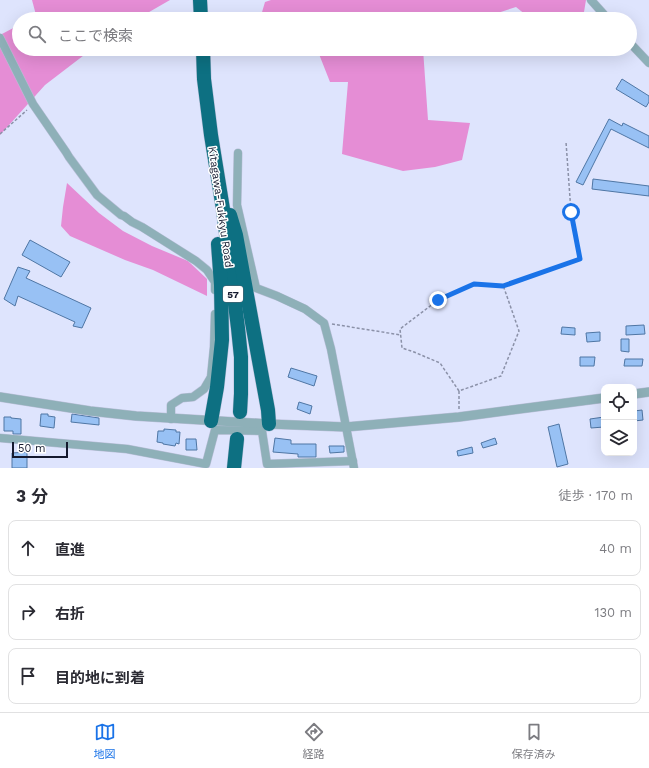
<!DOCTYPE html>
<html lang="ja">
<meta charset="utf-8">
<style>
:root{--surface:#fff;--page:#f7f7f7;--text:#2b2b33;--muted:#7c7c81;--line:#e1e1e2;--accent:#1a73e8}
body{margin:0;font-family:"Work Sans","Noto Sans JP",sans-serif;background:var(--page);color:var(--text)}
.controls{position:absolute;right:12px;bottom:12px;display:grid;overflow:hidden;border-radius:8px;box-shadow:0 4px 16px #0002}
.controls button{width:36px;height:36px;display:grid;place-items:center;padding:0;border:0;border-bottom:1px solid var(--line);background:var(--surface);color:var(--text);font:20px sans-serif}
.scale{position:absolute;left:12px;bottom:10px;width:56px;box-sizing:border-box;padding-left:4px;border:2px solid #14192e;border-top:0;font-size:11px;line-height:14px;white-space:nowrap;color:#14192e;-webkit-text-stroke:3px #fff;paint-order:stroke}
.stop{position:absolute;width:12px;height:12px;margin:-9px;border:3px solid #1a73e8;border-radius:50%;background:#fff}
.stop.end{background:#1a73e8;border-color:#fff;box-shadow:0 1px 4px #0008}
.list{margin:0;padding:0;list-style:none}
h2{display:flex;justify-content:space-between;align-items:center;height:52px;margin:0;padding:0 16px;font-size:17px}
h2 small{font-size:13px;font-weight:400;color:var(--muted)}
.list li{display:grid;grid-template-columns:26px 1fr auto;gap:12px;align-items:center;box-sizing:border-box;height:56px;margin:0 8px 8px;padding:0 8px;border:1px solid var(--line);border-radius:8px}
.list b{display:block;font-size:15px;white-space:nowrap}
.list em{font-size:13px;font-style:normal;color:var(--muted)}
.icon{flex:none;width:22px;height:22px;fill:none;stroke:currentColor;stroke-width:2;stroke-linecap:round;stroke-linejoin:round}
.map{position:relative;flex:none;width:649px;height:468px;overflow:hidden}
.search{position:absolute;background:var(--surface);box-shadow:0 4px 16px #0002;left:12px;right:12px;top:12px;height:44px;display:flex;align-items:center;gap:10px;box-sizing:border-box;padding:0 14px;border-radius:22px;color:var(--muted);font-size:15px}
.sheet{height:244px;background:var(--surface)}
nav{display:flex;justify-content:space-around;align-items:center;box-sizing:border-box;height:56px;border-top:1px solid var(--line);background:var(--surface);font-size:11px;color:var(--muted)}
nav a{display:grid;justify-items:center;gap:2px}
nav .on{color:var(--accent)}
.map>svg:first-child{display:block}
.forest{fill:#e58dd5}
.building{fill:#98c1f4;stroke:#4f76a4}
.lines{fill:none;stroke-linecap:round;stroke-linejoin:round}
.minor-casing{stroke:#babfd8;stroke-width:9}
.tertiary-casing{stroke:#babfd8;stroke-width:10}
.motorway-casing{stroke:#babfd8;stroke-width:15}
.path{stroke:#8b91a8;stroke-width:1.5;stroke-dasharray:3 2;stroke-linecap:butt}
.minor{stroke:#8eb0b8;stroke-width:8}
.tertiary{stroke:#8eb0b8;stroke-width:9}
.motorway{stroke:#0d7082;stroke-width:14}
.route{stroke:#1a73e8;stroke-width:5}
.labels{text-anchor:middle;stroke-width:3;stroke-linejoin:round;paint-order:stroke}
.shield{fill:#fff;stroke:#5a5e6d;stroke-width:1}
.shield-label{font-size:10px;font-weight:bold;fill:#14192e}
.street-label{font-size:11px;fill:#14192e;stroke:#fff}
</style>
<div class="map">
<svg width="649" height="468" viewBox="0 0 649 468">
<rect width="100%" height="100%" fill="#dee4fd"/>
<!-- forest -->
<g class="forest">
<polygon points="32,0 170,0 137,19 29,19 36,15"/>
<polygon points="271,0 586,0 584,12 549,19 531,19 516,7 479,19 260,19 265,2"/>
<polygon points="19,25 19,49 92,49 45,85 0,135 0,35"/>
<polygon points="317,49 423,49 428,120 470,123 462,160 435,167 403,171 342,154 348,82 330,82"/>
<polygon points="67,183 99,213 123,231 152,246 188,261 207,279 207,296 153,270 125,260 70,236 61,226 63,207"/>
</g>
<!-- building -->
<g class="building">
<polygon points="622,79 649,96 649,102 646,107 616,89"/>
<polygon points="609,119 622,126 623,123 649,136 649,148 611,129 583,185 576,182"/>
<polygon points="593,179 649,186 649,196 592,189"/>
<polygon points="30,240 70,262 61,277 22,255"/>
<polygon points="18,267 30,271 26,278 91,308 82,328 73,326 75,322 18,296 15,306 4,299"/>
<polygon points="644,325 645,334 626,335 626,326"/>
<polygon points="562,327 575,328 575,335 561,334"/>
<polygon points="600,332 600,341 587,342 586,333"/>
<polygon points="621,339 629,339 629,352 621,351"/>
<polygon points="580,357 595,357 594,366 580,366"/>
<polygon points="625,359 643,359 642,366 624,366"/>
<polygon points="291,368 317,376 314,386 288,377"/>
<polygon points="299,402 312,406 310,414 297,409"/>
<polygon points="642,410 643,420 634,421 634,411"/>
<polygon points="41,414 48,414 48,416 55,417 54,428 40,426"/>
<polygon points="72,414 99,418 99,425 71,422"/>
<polygon points="4,417 11,417 11,418 21,419 21,434 13,434 13,431 4,431"/>
<polygon points="604,417 604,427 591,428 590,419"/>
<polygon points="559,424 568,464 557,467 548,427"/>
<polygon points="164,429 176,430 176,432 180,432 179,444 176,443 175,446 163,444 163,443 157,442 158,431 164,431"/>
<polygon points="275,438 291,440 291,444 316,444 316,457 298,457 298,454 273,452"/>
<polygon points="495,438 497,444 483,448 481,443"/>
<polygon points="186,439 196,439 197,450 186,450"/>
<polygon points="329,446 344,446 344,452 330,453"/>
<polygon points="472,447 473,453 458,456 457,451"/>
<polygon points="27,452 27,468 12,468 12,453"/>
</g>
<g class="lines">
<defs>
<g id="minor">
<polyline points="591,0 608,19"/>
<polyline points="0,38 33,104 66,152 69,157 97,195 121,215 124,216 132,222 142,227 196,261 207,270 215,282 215,290"/>
<polyline points="630,43 649,63"/>
<polyline points="238,153 237,205 256,288 277,296 305,309 324,323 331,349 354,468"/>
<polyline points="171,419 171,405 182,398 193,397 204,389 211,377 214,347 215,314"/>
<polyline points="0,438 127,449 206,464 215,430 262,431 267,464 353,461"/>
</g>
<g id="tertiary">
<polyline points="634,394 649,392"/>
<polyline points="0,397 90,411 136,416 269,424 346,427 459,417 604,398"/>
</g>
<g id="motorway">
<polyline points="200,0 201,19"/>
<polyline points="203,49 204,79 211,135 223,209 238,328 241,357 241,394 240,412"/>
<polyline points="230,215 236,235 268,410 269,424"/>
<polyline points="211,421 217,387 222,340 221,285 218,244"/>
<polyline points="234,468 237,439"/>
</g>
</defs>
<!-- minor casing -->
<use href="#minor" class="minor-casing"/>
<!-- tertiary casing -->
<use href="#tertiary" class="tertiary-casing"/>
<!-- motorway casing -->
<use href="#motorway" class="motorway-casing"/>
<!-- path -->
<g class="path">
<polyline points="0,134 27,110"/>
<polyline points="332,324 401,335"/>
<polyline points="459,391 440,363 414,352 402,348 400,329 438,300 474,284 503,285"/>
<polyline points="459,409 459,391 501,376 519,331 503,285 580,259 571,212 566,142"/>
</g>
<!-- minor -->
<use href="#minor" class="minor"/>
<!-- tertiary -->
<use href="#tertiary" class="tertiary"/>
<!-- motorway -->
<use href="#motorway" class="motorway"/>
</g>
<g class="lines">
<!-- route -->
<polyline class="route" points="438,300 474,284 503,286 580,259 571,212"/>
</g>
<g class="labels">
<!-- shield labels -->
<rect class="shield" x="223" y="286" width="20" height="16" rx="3"/>
<g class="shield-label">
<text x="233" y="298">57</text>
</g>
<!-- street labels -->
<g class="street-label">
<text transform="translate(221 207) rotate(82)" y="4">Kitagawa-Fukkyu Road</text>
</g>
</g>
</svg>
<div class="controls">
<button><svg class="icon" aria-label="locate" viewBox="0 0 24 24"><circle cx="12" cy="12" r="6"/><path d="M12 2v4M12 18v4M2 12h4M18 12h4"/></svg></button>
<button><svg class="icon" aria-label="layers" viewBox="0 0 24 24"><path d="M12 4l9 5-9 5-9-5zM3 14l9 5 9-5"/></svg></button>
</div>
<div class="scale">50 m</div>
<div class="stop" style="left:571px;top:212px"></div>
<div class="stop end" style="left:438px;top:300px"></div>
<div class="search"><svg class="icon" aria-label="search" viewBox="0 0 24 24"><circle cx="10" cy="10" r="6"/><path d="M15 15l6 6"/></svg>ここで検索</div>
</div>
<section class="sheet">
<h2>3 分<small>徒歩 · 170 m</small></h2>
<ul class="list">
<li><svg class="icon" aria-label="ahead" viewBox="0 0 24 24"><path d="M12 20V5M6 11l6-6 6 6"/></svg><div><b>直進</b></div><em>40 m</em></li>
<li><svg class="icon" aria-label="right" viewBox="0 0 24 24"><path d="M7 20v-9h11M14 6l5 5-5 5"/></svg><div><b>右折</b></div><em>130 m</em></li>
<li><svg class="icon" aria-label="arrive" viewBox="0 0 24 24"><path d="M6 21V4h12l-3 4 3 4H6"/></svg><div><b>目的地に到着</b></div></li>
</ul>
</section>
<nav>
<a class="on"><svg class="icon" aria-label="map" viewBox="0 0 24 24"><path d="M3 6l6-2 6 2 6-2v14l-6 2-6-2-6 2zM9 4v14M15 6v14"/></svg>地図</a>
<a><svg class="icon" aria-label="directions" viewBox="0 0 24 24"><path d="M12 3l9 9-9 9-9-9zM9 14v-3h6M13 9l2 2-2 2"/></svg>経路</a>
<a><svg class="icon" aria-label="saved" viewBox="0 0 24 24"><path d="M7 4h10v16l-5-4-5 4z"/></svg>保存済み</a>
</nav>
